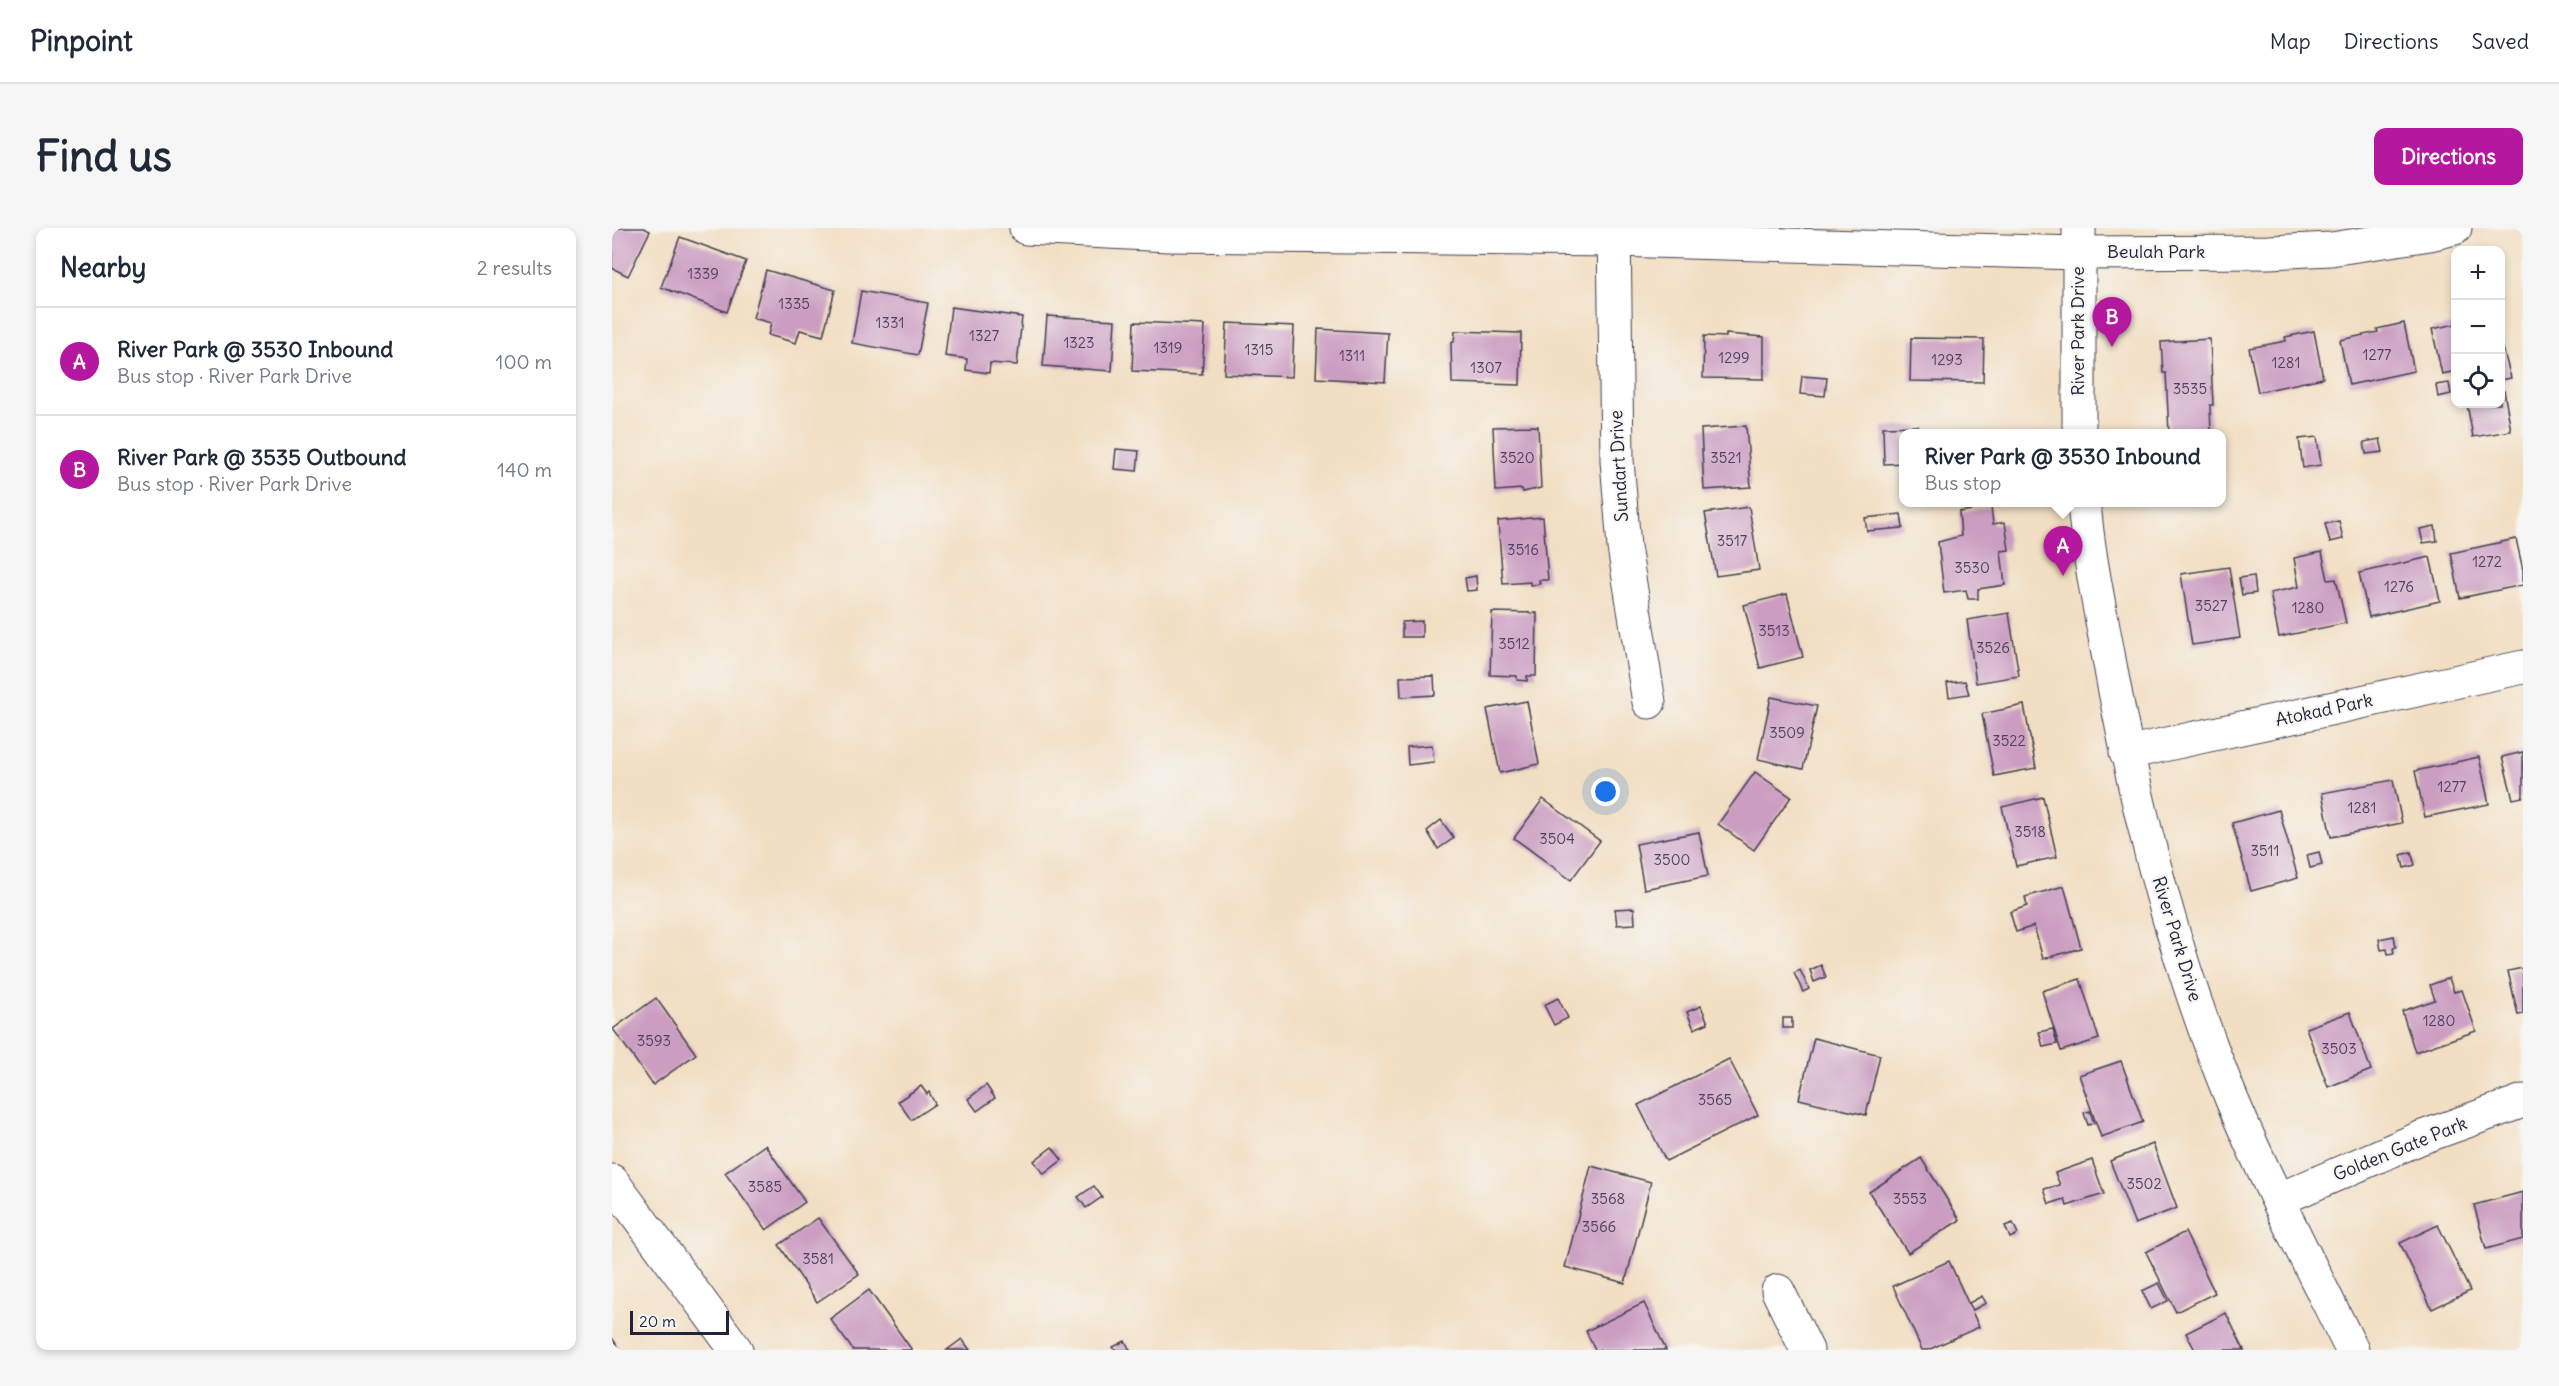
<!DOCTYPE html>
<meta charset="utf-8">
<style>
:root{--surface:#fff;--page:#f6f6f7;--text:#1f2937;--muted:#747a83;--line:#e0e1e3;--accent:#b5179e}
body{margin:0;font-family:Delius,sans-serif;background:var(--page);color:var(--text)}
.controls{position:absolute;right:18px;top:18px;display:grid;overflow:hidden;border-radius:12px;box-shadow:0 3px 9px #0003}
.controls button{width:54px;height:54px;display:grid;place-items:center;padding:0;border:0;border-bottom:2px solid var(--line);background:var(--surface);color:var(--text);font:30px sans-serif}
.scale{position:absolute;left:18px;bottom:15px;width:99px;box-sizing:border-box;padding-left:6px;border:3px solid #22223b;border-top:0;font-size:16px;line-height:21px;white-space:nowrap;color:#22223b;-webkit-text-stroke:4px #f6f6f2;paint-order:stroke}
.you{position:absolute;left:994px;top:564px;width:21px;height:21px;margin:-15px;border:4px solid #fff;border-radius:50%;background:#1a73e8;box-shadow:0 0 0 9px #1a73e833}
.badge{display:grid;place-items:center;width:39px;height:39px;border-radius:50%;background:var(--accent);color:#fff;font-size:20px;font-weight:700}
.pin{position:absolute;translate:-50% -50px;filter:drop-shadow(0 2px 3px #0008)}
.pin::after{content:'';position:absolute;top:32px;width:21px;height:18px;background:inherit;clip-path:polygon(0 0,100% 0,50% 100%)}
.popup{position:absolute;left:1287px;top:201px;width:327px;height:78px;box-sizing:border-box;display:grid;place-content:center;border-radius:12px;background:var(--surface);filter:drop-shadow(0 2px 4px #0005);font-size:20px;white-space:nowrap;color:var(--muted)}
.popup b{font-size:22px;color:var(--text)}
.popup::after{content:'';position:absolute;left:50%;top:100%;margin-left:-12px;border:12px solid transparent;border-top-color:var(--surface)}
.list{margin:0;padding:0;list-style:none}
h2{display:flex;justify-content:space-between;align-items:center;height:78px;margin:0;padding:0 24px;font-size:26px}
h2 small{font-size:20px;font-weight:400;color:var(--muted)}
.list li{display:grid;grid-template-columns:39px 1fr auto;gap:18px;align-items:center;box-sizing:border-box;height:108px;padding:0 24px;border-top:2px solid var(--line)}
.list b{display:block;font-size:22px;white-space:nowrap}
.list p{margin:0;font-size:20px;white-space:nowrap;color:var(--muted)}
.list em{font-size:20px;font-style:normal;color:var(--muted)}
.icon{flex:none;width:33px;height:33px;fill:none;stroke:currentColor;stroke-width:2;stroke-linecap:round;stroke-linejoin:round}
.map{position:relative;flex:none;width:1911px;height:1122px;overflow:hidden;border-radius:12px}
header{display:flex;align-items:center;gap:36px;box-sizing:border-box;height:84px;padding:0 30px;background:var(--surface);border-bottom:2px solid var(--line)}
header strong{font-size:28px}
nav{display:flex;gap:33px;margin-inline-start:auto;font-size:21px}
.intro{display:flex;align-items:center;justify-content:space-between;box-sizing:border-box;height:144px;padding:0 36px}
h1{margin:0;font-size:42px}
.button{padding:15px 27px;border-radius:12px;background:var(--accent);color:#fff;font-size:21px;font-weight:700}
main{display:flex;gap:36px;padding:0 36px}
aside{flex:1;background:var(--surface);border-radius:12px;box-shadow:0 3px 9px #0003}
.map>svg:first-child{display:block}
.building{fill:#cb9dc1}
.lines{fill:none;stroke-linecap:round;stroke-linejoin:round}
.minor-casing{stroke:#413e4f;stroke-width:35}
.minor{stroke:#fff;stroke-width:33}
.labels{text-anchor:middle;stroke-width:4.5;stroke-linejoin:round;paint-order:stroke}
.number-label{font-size:15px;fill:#4c415c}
.street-label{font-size:18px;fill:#22223b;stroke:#f6f6f2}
</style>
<header>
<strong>Pinpoint</strong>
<nav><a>Map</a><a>Directions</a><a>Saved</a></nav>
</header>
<div class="intro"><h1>Find us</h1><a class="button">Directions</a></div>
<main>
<aside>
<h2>Nearby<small>2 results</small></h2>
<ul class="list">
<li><span class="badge">A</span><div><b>River Park @ 3530 Inbound</b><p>Bus stop · River Park Drive</p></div><em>100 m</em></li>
<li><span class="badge">B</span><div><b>River Park @ 3535 Outbound</b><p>Bus stop · River Park Drive</p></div><em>140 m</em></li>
</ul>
</aside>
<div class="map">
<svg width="1911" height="1122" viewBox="0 0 1911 1122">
<rect width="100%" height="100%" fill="#f6f6f2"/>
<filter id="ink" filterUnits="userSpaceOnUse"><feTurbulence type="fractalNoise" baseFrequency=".0167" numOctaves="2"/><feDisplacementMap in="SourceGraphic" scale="12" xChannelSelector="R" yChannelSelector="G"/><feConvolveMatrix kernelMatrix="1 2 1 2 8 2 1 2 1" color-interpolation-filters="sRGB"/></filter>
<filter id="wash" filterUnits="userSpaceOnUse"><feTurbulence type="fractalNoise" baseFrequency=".008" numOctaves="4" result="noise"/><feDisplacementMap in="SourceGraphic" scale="24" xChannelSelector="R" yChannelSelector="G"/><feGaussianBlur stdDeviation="1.35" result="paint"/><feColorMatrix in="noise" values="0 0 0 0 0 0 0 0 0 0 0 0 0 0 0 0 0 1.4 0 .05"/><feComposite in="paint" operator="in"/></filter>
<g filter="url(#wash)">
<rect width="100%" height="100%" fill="#f2dec2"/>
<g id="blocks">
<!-- building -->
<g class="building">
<polygon points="0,0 32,0 38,3 16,48 0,40"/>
<polygon points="68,9 134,33 115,84 49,59"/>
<polygon points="154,42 223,62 211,108 188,102 184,115 156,107 159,95 141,90"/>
<polygon points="249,63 316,75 306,127 240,115"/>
<polygon points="339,79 410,89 405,137 378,135 377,145 354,142 355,131 333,128"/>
<polygon points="435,88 503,92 500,143 431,138"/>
<polygon points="522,94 593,97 590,146 520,143"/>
<polygon points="615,95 682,98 680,149 612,146"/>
<polygon points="1792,95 1802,143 1737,157 1728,112 1766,104 1765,101"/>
<polygon points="1844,96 1844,143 1830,146 1820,101"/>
<polygon points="706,101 776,105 773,154 704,150"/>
<polygon points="843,103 909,105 908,157 840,155 839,115 842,114"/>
<polygon points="1702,103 1711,150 1646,164 1637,120 1674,113 1673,109"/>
<polygon points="1114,106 1152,109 1152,151 1091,150 1092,108 1114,109"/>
<polygon points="1888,109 1899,150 1888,152"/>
<polygon points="1299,110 1372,111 1371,154 1298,153"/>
<polygon points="1598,111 1601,177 1598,177 1599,206 1557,206 1554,145 1551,145 1549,114"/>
<polygon points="1190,148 1215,150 1213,168 1188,166"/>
<polygon points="1837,155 1839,166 1826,169 1824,157"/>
<polygon points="1892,163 1899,203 1861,209 1855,176 1888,176 1888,164"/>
<polygon points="926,198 929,260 911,264 910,261 884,263 881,199"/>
<polygon points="1134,198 1139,259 1092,262 1089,201"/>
<polygon points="1306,198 1306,206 1292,206 1292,235 1272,236 1271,199"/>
<polygon points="1705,209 1709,237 1691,240 1687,211"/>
<polygon points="1768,211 1771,224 1754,226 1752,214"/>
<polygon points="504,221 527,223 525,243 502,241"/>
<polygon points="1137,279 1147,342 1104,348 1093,285"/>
<polygon points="1379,279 1381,296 1393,294 1397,322 1389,323 1393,357 1366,361 1366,371 1356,371 1354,362 1332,365 1326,314 1349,308 1347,284"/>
<polygon points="1289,286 1291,300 1255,303 1253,290"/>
<polygon points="931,289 936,352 927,352 928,356 918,357 918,354 891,356 886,293"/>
<polygon points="1727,293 1731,311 1718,314 1713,296"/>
<polygon points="1823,298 1825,313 1811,315 1808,301"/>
<polygon points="1904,311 1911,342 1911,357 1848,370 1839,325"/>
<polygon points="1710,324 1716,352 1724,351 1734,395 1667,409 1658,365 1687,359 1682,330"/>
<polygon points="1818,329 1828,373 1757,389 1747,345"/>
<polygon points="1617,339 1628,410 1580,417 1569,346"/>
<polygon points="864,348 865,362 855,363 853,350"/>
<polygon points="1642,348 1644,365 1630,367 1627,350"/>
<polygon points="1175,366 1191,429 1148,440 1132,377"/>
<polygon points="880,384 925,385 924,448 915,448 915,453 905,452 905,448 878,447"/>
<polygon points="1397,385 1407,448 1364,455 1355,392"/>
<polygon points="810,393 810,409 790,409 790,394"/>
<polygon points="822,448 823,467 789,469 788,449"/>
<polygon points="1353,453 1357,466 1337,469 1335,455"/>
<polygon points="1159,469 1205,478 1191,541 1146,531"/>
<polygon points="915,473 927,536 888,545 875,481"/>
<polygon points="1412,477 1424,540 1382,548 1370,486"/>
<polygon points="820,517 822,534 796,537 795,519"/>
<polygon points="1911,524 1911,569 1901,571 1890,529"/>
<polygon points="1867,529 1877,576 1813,589 1803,543"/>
<polygon points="1143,544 1179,569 1142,622 1106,596"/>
<polygon points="1781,552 1790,595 1719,609 1710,565"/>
<polygon points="1431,569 1445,629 1404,638 1390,579"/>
<polygon points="931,571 988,613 959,652 902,610"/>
<polygon points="1667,582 1686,650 1639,663 1620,595"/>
<polygon points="829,592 842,610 826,621 815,603"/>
<polygon points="1087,604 1096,648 1032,661 1024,616"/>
<polygon points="1707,624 1710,637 1698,640 1695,627"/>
<polygon points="1799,624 1803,637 1792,640 1789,627"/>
<polygon points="1452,658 1469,720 1431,731 1422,698 1404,704 1398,684 1415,678 1413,669"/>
<polygon points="1022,680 1023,696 1005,697 1003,681"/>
<polygon points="1782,708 1784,719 1781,720 1782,725 1776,726 1775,721 1769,722 1767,711"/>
<polygon points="1209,737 1214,749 1202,754 1198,742"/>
<polygon points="1911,740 1911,786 1906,787 1896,743"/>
<polygon points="1188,742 1197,761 1191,764 1182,745"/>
<polygon points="1837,750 1842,764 1850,762 1864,803 1803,824 1790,783 1823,772 1818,757"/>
<polygon points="1468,751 1487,811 1449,823 1430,763"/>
<polygon points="44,770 84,826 41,857 1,801"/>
<polygon points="946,770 956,790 942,797 932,777"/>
<polygon points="1089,778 1096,795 1082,801 1075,784"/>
<polygon points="1738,784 1759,842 1716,859 1694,800"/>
<rect x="1171" y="790" width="9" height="10"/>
<polygon points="1441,801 1445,816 1431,819 1427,804"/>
<polygon points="1202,810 1268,827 1254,887 1187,871"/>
<polygon points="1117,831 1146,887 1054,933 1026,877"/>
<polygon points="1509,833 1531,894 1489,909 1467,847"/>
<polygon points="374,857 383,870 365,883 356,871"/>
<polygon points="309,858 315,866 317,864 323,876 299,892 286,873"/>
<polygon points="1478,883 1482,895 1476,897 1472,885"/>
<polygon points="1541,916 1565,980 1523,996 1498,933"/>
<polygon points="153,917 193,974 154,1002 113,945"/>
<polygon points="440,919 450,932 432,946 422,933"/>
<polygon points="1309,930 1348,992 1296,1025 1257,964"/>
<polygon points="1480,932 1492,966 1455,978 1453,971 1437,976 1432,961 1448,957 1443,945"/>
<polygon points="979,938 1039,954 1013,1055 953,1039"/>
<polygon points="482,958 490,969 474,980 466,969"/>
<polygon points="1911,964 1911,1011 1874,1021 1862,977"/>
<polygon points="206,990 247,1046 205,1074 167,1017"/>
<polygon points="1401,995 1406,1006 1398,1010 1393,998"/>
<polygon points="1826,997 1858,1063 1820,1081 1788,1015"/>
<polygon points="1573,1004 1603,1065 1564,1084 1534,1024"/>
<polygon points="1337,1033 1367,1099 1316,1122 1310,1122 1281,1058"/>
<polygon points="1547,1055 1556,1073 1539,1081 1530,1063"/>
<polygon points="257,1062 300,1122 241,1122 218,1091"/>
<polygon points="1370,1068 1374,1075 1361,1082 1357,1075"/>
<polygon points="1032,1075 1054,1122 983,1122 974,1103"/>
<polygon points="1614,1085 1632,1122 1583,1122 1574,1105"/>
<polygon points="0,1110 8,1122 0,1122"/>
<polygon points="350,1111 358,1122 335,1122"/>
<polygon points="513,1113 518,1122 503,1122 501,1119"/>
</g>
</g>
</g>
<g filter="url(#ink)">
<use href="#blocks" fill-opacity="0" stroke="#413e4f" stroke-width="1.5"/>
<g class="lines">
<defs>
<g id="minor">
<polyline points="414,0 557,7 1001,12 1466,25 1657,24 1719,21 1818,6 1843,0"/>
<polyline points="1002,0 1005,232 1012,319 1037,474"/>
<polyline points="1467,206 1467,0"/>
<path d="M 1472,274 C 1476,327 1488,380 1497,431 C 1524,581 1562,731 1620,872 C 1656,957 1699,1039 1740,1122"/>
<polyline points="1514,525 1911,439"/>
<polyline points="0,953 124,1122"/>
<polyline points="1666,972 1808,910 1911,873"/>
<polyline points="1166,1063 1195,1122"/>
</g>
</defs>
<!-- minor casing -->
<use href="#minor" class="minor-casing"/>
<!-- minor -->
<use href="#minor" class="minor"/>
</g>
</g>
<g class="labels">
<!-- number labels -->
<g class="number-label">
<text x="91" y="51">1339</text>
<text x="182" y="81">1335</text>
<text x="278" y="100">1331</text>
<text x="372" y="113">1327</text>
<text x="467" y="120">1323</text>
<text x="556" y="125">1319</text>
<text x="647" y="127">1315</text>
<text x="1765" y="132">1277</text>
<text x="740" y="133">1311</text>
<text x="1122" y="135">1299</text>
<text x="1335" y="137">1293</text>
<text x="1674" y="140">1281</text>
<text x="874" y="145">1307</text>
<text x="1578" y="166">3535</text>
<text x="905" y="235">3520</text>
<text x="1114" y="235">3521</text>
<text x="1120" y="318">3517</text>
<text x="911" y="327">3516</text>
<text x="1875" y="339">1272</text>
<text x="1360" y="345">3530</text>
<text x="1787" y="364">1276</text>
<text x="1599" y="383">3527</text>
<text x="1696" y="385">1280</text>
<text x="1162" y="408">3513</text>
<text x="902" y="421">3512</text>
<text x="1381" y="425">3526</text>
<text x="1175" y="510">3509</text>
<text x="1397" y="518">3522</text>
<text x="1840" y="564">1277</text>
<text x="1750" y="585">1281</text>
<text x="1418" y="609">3518</text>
<text x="945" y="616">3504</text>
<text x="1653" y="628">3511</text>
<text x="1060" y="637">3500</text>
<text x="1827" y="798">1280</text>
<text x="42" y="818">3593</text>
<text x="1727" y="826">3503</text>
<text x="1103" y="877">3565</text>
<text x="1532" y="961">3502</text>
<text x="153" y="964">3585</text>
<text x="996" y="976">3568</text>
<text x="1298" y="976">3553</text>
<text x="987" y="1004">3566</text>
<text x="206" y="1036">3581</text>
</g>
<!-- street labels -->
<g class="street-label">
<text x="1544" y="30">Beulah Park</text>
<text transform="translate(1466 103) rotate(-90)" y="6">River Park Drive</text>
<text transform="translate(1007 238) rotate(-93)" y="6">Sundart Drive</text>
<text transform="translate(1712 482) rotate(-12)" y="6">Atokad Park</text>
<text transform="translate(1565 711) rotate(73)" y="6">River Park Drive</text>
<text transform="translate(1788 921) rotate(-22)" y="6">Golden Gate Park</text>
</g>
</g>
</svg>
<div class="controls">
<button>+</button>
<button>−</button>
<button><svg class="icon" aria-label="locate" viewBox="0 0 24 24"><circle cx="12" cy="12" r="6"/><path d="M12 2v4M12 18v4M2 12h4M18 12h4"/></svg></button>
</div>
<div class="scale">20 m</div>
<div class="you"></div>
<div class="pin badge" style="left:1451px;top:348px">A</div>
<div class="popup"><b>River Park @ 3530 Inbound</b>Bus stop</div>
<div class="pin badge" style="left:1500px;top:119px">B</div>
</div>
</main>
